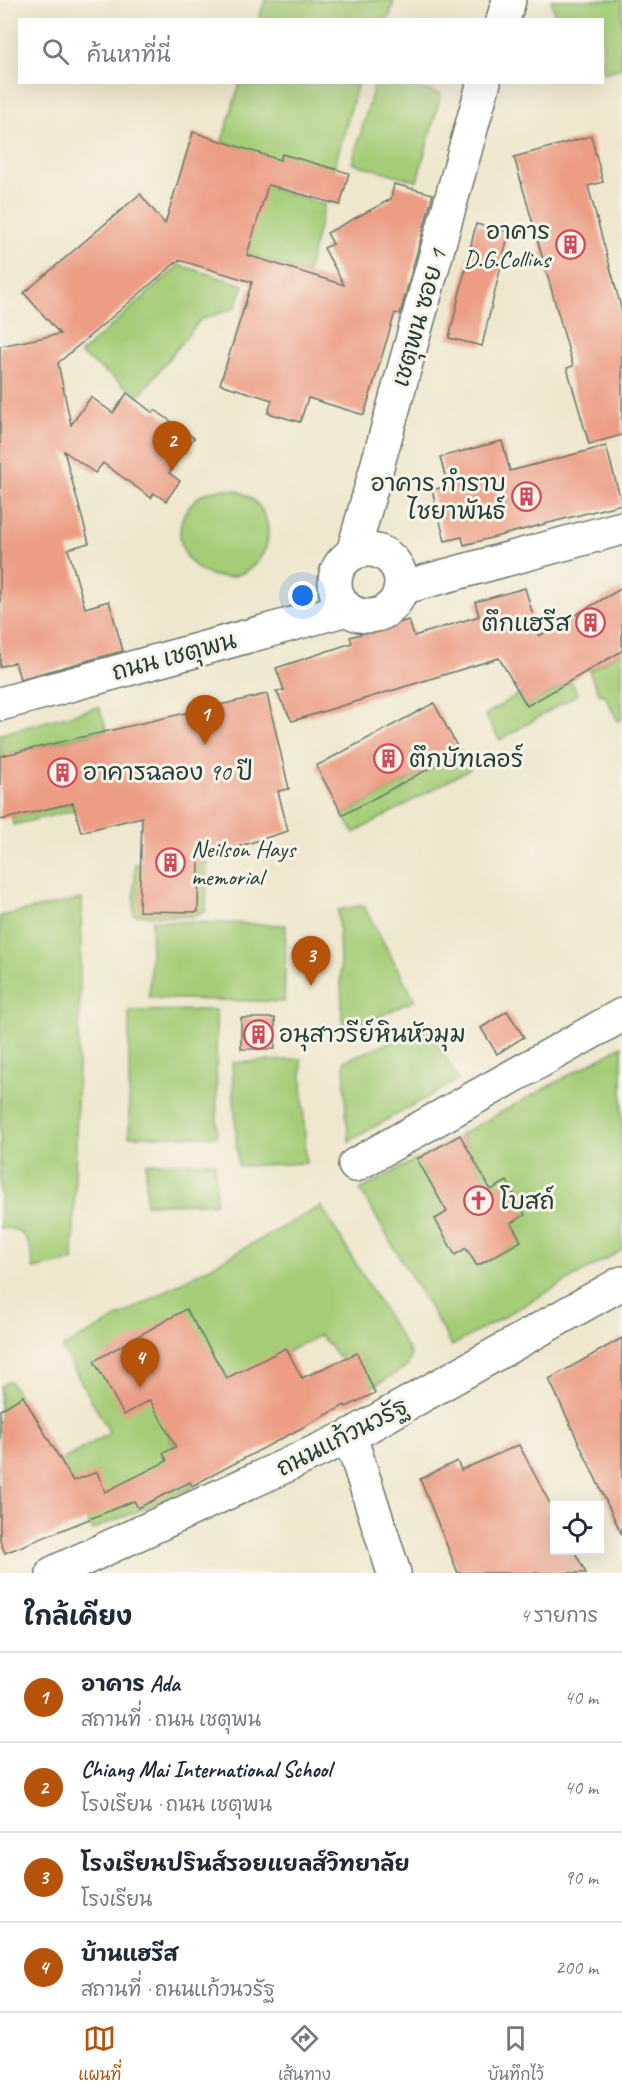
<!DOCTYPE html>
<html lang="th">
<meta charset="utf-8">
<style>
:root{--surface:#fff;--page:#f2f2f3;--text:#1f2937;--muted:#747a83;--line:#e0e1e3;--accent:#b45309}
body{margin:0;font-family:Caveat,"Playpen Sans Thai",sans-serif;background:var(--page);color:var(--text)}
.controls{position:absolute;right:18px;bottom:18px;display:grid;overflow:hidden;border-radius:0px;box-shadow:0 6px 24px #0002}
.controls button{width:54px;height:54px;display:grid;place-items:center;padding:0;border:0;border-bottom:2px solid var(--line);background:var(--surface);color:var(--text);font:30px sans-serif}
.you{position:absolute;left:303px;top:596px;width:21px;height:21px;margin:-15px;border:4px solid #fff;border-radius:50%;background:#1a73e8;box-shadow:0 0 0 9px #1a73e833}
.badge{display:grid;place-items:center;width:39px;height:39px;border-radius:50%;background:var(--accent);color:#fff;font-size:20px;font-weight:700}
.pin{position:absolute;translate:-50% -50px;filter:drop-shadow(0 2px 3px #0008)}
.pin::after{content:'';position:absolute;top:32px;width:21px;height:18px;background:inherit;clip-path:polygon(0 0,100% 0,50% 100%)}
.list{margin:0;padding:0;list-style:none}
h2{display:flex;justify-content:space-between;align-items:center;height:78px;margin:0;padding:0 24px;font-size:26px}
h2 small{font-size:20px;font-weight:400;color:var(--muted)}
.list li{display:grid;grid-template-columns:39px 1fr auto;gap:18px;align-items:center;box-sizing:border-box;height:90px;padding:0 24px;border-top:2px solid var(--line)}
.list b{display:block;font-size:22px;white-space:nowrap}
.list p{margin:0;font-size:20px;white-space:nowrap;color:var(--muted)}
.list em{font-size:20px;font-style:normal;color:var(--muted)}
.icon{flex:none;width:33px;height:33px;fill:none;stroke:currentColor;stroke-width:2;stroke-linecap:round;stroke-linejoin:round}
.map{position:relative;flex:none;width:622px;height:1573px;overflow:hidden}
.search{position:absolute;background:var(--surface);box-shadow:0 6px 24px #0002;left:18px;right:18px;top:18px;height:66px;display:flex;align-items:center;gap:15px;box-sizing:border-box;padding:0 21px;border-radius:0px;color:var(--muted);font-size:22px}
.sheet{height:438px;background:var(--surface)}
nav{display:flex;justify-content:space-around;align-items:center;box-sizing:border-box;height:84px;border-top:2px solid var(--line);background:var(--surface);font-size:16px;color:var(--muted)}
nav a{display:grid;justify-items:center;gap:3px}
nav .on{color:var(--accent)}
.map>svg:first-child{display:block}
.green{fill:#a5cd78;stroke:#628556;stroke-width:1.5}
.building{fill:#ec9d84}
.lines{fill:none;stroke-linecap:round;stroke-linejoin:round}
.minor-casing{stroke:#68786a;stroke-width:36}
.minor{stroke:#fff;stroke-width:33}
.labels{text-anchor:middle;stroke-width:6;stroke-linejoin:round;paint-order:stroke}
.poi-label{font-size:24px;fill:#1f3d34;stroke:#f7f3e8;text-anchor:start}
.street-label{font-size:24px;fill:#1f3d34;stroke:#f7f3e8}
</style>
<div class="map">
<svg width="622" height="1573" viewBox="0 0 622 1573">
<rect width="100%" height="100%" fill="#f7f3e8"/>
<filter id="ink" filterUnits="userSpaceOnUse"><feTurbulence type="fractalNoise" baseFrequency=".0167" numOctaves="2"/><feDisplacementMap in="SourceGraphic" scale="12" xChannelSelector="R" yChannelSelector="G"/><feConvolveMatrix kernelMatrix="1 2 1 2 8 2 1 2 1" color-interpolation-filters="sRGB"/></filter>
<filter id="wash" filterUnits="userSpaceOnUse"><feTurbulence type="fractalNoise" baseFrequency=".008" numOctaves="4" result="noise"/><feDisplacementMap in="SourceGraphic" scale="24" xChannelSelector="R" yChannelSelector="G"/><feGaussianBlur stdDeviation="1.35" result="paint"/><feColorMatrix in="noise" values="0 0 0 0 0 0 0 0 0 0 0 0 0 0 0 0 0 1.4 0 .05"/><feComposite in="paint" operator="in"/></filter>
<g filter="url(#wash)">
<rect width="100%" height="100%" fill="#efe7cd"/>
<!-- green -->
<g class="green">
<polygon points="265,0 394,0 389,19 259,19"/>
<polygon points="551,0 622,0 622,68 603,73 602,20 556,19"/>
<polygon points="240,83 358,83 334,169 282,155 272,189 325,204 307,273 247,255 234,178 243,148 222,141"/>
<polygon points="375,83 398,83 441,94 417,181 352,163"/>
<polygon points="179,265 244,285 235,308 200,320 139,396 80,354"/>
<circle cx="224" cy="533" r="44"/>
<polygon points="622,651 622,719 618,721 604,694 600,695 589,671"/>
<polygon points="571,681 578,694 500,740 485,715 520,693 527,706"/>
<polygon points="99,707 107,730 0,756 0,734"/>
<polygon points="460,752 470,769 354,833 343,815"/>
<polygon points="74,803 75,810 13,825 12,817"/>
<polygon points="199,862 207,862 206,910 193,917 134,915 135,864 141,865 140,911 198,912"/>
<path d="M 82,899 L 73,1261 L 33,1269 C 32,1247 26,1225 0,1228 L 0,916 Z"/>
<polygon points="363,905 415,1000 343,1033 338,910"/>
<polygon points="152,921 286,925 284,1002 149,998"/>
<polygon points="216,1010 217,1136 129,1136 129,1011"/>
<polygon points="429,1026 458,1080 349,1141 346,1113 344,1061"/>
<polygon points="622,1046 622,1250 452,1346 360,1190 417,1159 447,1212 435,1220 454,1254 466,1248 477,1266 521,1241 511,1223 525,1215 507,1182 491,1190 460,1135"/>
<polygon points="301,1059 306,1163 238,1166 232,1063"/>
<polygon points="215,1162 216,1203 146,1204 146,1163"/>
<polygon points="321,1206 411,1355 408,1366 367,1390 320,1335 161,1417 192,1488 92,1530 58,1463 0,1504 0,1386 10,1381 59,1462 110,1433 62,1348"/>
</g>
<g id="blocks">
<!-- building -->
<g class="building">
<polygon points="193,132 280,160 282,154 349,173 340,205 268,185 247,255 344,285 324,248 333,244 327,233 391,199 394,184 433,194 400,314 395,313 364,415 308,398 300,422 268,413 272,400 220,384 252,282 179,260 58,363 71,425 91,397 113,413 127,393 153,413 155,410 194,438 169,473 180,481 166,501 154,493 151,498 103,463 95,473 64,451 89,543 68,549 85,608 109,601 123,651 20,679 15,662 0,667 0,346 60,334 24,293 140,194 165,224"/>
<polygon points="591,136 603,182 588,186 622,311 622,435 589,444 567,368 573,366 514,157"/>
<polygon points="476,224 509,232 482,346 449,338"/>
<polygon points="502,441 510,471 606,446 622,504 464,545 462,537 445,541 432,490 448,486 440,457"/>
<polygon points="525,588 539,636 622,588 622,651 527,706 499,658 292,721 276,691 284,690 276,668 352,643 350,637 409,620 414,636 479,616 475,602"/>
<polygon points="267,694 289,789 278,791 288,831 199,859 198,912 139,911 142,817 81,832 73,803 0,820 0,756"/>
<polygon points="434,703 460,752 343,815 316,766"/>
<polygon points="507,1011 524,1037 497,1054 481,1028"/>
<rect x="241" y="1018" width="34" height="31"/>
<polygon points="460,1135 491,1190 507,1181 525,1215 511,1223 521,1241 477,1266 466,1248 455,1255 435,1219 447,1212 417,1159"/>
<polygon points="186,1309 227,1378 286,1348 302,1378 357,1353 375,1393 346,1407 345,1405 192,1486 190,1482 138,1508 134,1501 5,1553 0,1540 0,1410 23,1396 73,1481 97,1472 105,1492 167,1461 163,1453 176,1447 150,1400 124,1415 94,1361"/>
<polygon points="622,1338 622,1535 549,1379"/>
<polygon points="519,1445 555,1513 555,1551 574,1551 586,1573 458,1573 420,1479 457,1461 461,1470"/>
</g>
</g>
</g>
<g filter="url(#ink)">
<use href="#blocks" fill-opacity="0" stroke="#68786a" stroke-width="1.5"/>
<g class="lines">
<defs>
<g id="minor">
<polyline points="503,20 509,0"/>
<circle cx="368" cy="583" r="33"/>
<polyline points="353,553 484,82"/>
<polyline points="401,588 622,528"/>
<polyline points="0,704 347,609"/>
<polyline points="355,1165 622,1015"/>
<polyline points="350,1436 394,1573"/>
<polyline points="53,1573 350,1436 622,1283"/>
</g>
</defs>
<!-- minor casing -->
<use href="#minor" class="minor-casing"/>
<!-- minor -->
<use href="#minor" class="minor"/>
</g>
</g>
<!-- icons -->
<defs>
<symbol id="building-ring" viewBox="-11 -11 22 22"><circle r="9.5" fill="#f7f3e8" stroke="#d1495b" stroke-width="1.5"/><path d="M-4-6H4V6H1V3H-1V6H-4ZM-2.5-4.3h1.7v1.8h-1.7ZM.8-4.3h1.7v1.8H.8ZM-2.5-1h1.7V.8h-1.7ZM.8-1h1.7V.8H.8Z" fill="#d1495b"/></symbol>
<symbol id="church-ring" viewBox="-11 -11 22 22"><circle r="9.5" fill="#f7f3e8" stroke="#d1495b" stroke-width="1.5"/><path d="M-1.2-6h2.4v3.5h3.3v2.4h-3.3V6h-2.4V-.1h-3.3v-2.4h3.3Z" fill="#d1495b"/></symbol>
</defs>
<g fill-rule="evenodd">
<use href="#building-ring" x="554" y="228" width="33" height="33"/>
<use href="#building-ring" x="510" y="480" width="33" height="33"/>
<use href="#building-ring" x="574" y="606" width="33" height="33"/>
<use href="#building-ring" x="372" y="742" width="33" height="33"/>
<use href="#building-ring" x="46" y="756" width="33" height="33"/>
<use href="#building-ring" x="154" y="846" width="33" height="33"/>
<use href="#building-ring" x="242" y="1018" width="33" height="33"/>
<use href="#church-ring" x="462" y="1184" width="33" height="33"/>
</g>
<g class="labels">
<!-- poi labels -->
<g class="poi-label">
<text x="550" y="239" text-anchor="end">อาคาร<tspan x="550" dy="28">D.G.Collins</tspan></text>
<text x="506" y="491" text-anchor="end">อาคาร กำราบ<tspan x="506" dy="28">ไชยาพันธ์</tspan></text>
<text x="570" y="631" text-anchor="end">ตึกแฮรีส</text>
<text x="409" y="767">ตึกบัทเลอร์</text>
<text x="83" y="780">อาคารฉลอง 90 ปี</text>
<text x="191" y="857">Neilson Hays<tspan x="191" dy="28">memorial</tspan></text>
<text x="279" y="1042">อนุสาวรีย์หินหัวมุม</text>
<text x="500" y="1209">โบสถ์</text>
</g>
<!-- street labels -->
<g class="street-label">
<text transform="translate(419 318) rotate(-74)" y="8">เชตุพน ซอย 1</text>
<text transform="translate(174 656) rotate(-15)" y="8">ถนน เชตุพน</text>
<text transform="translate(342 1437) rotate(-27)" y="8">ถนนแก้วนวรัฐ</text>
</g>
</g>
</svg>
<div class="controls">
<button><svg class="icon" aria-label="locate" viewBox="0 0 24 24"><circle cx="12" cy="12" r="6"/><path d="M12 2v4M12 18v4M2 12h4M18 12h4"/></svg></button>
</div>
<div class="you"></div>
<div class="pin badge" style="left:205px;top:745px">1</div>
<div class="pin badge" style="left:172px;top:471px">2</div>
<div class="pin badge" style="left:311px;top:986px">3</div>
<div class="pin badge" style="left:140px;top:1388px">4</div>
<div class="search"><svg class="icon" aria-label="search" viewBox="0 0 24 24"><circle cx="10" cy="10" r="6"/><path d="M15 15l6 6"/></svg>ค้นหาที่นี่</div>
</div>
<section class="sheet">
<h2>ใกล้เคียง<small>4 รายการ</small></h2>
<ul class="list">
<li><span class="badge">1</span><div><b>อาคาร Ada</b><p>สถานที่ · ถนน เชตุพน</p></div><em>40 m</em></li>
<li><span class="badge">2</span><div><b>Chiang Mai International School</b><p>โรงเรียน · ถนน เชตุพน</p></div><em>40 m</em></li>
<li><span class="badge">3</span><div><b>โรงเรียนปรินส์รอยแยลส์วิทยาลัย</b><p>โรงเรียน</p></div><em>90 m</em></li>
<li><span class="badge">4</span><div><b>บ้านแฮรีส</b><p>สถานที่ · ถนนแก้วนวรัฐ</p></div><em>200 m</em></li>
</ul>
</section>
<nav>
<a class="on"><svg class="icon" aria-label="map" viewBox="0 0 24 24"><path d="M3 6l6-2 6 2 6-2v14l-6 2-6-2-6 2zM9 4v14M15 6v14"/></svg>แผนที่</a>
<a><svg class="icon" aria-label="directions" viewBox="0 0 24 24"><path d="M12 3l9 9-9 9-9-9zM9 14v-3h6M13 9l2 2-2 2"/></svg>เส้นทาง</a>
<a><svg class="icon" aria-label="saved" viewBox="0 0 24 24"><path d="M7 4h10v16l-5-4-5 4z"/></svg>บันทึกไว้</a>
</nav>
